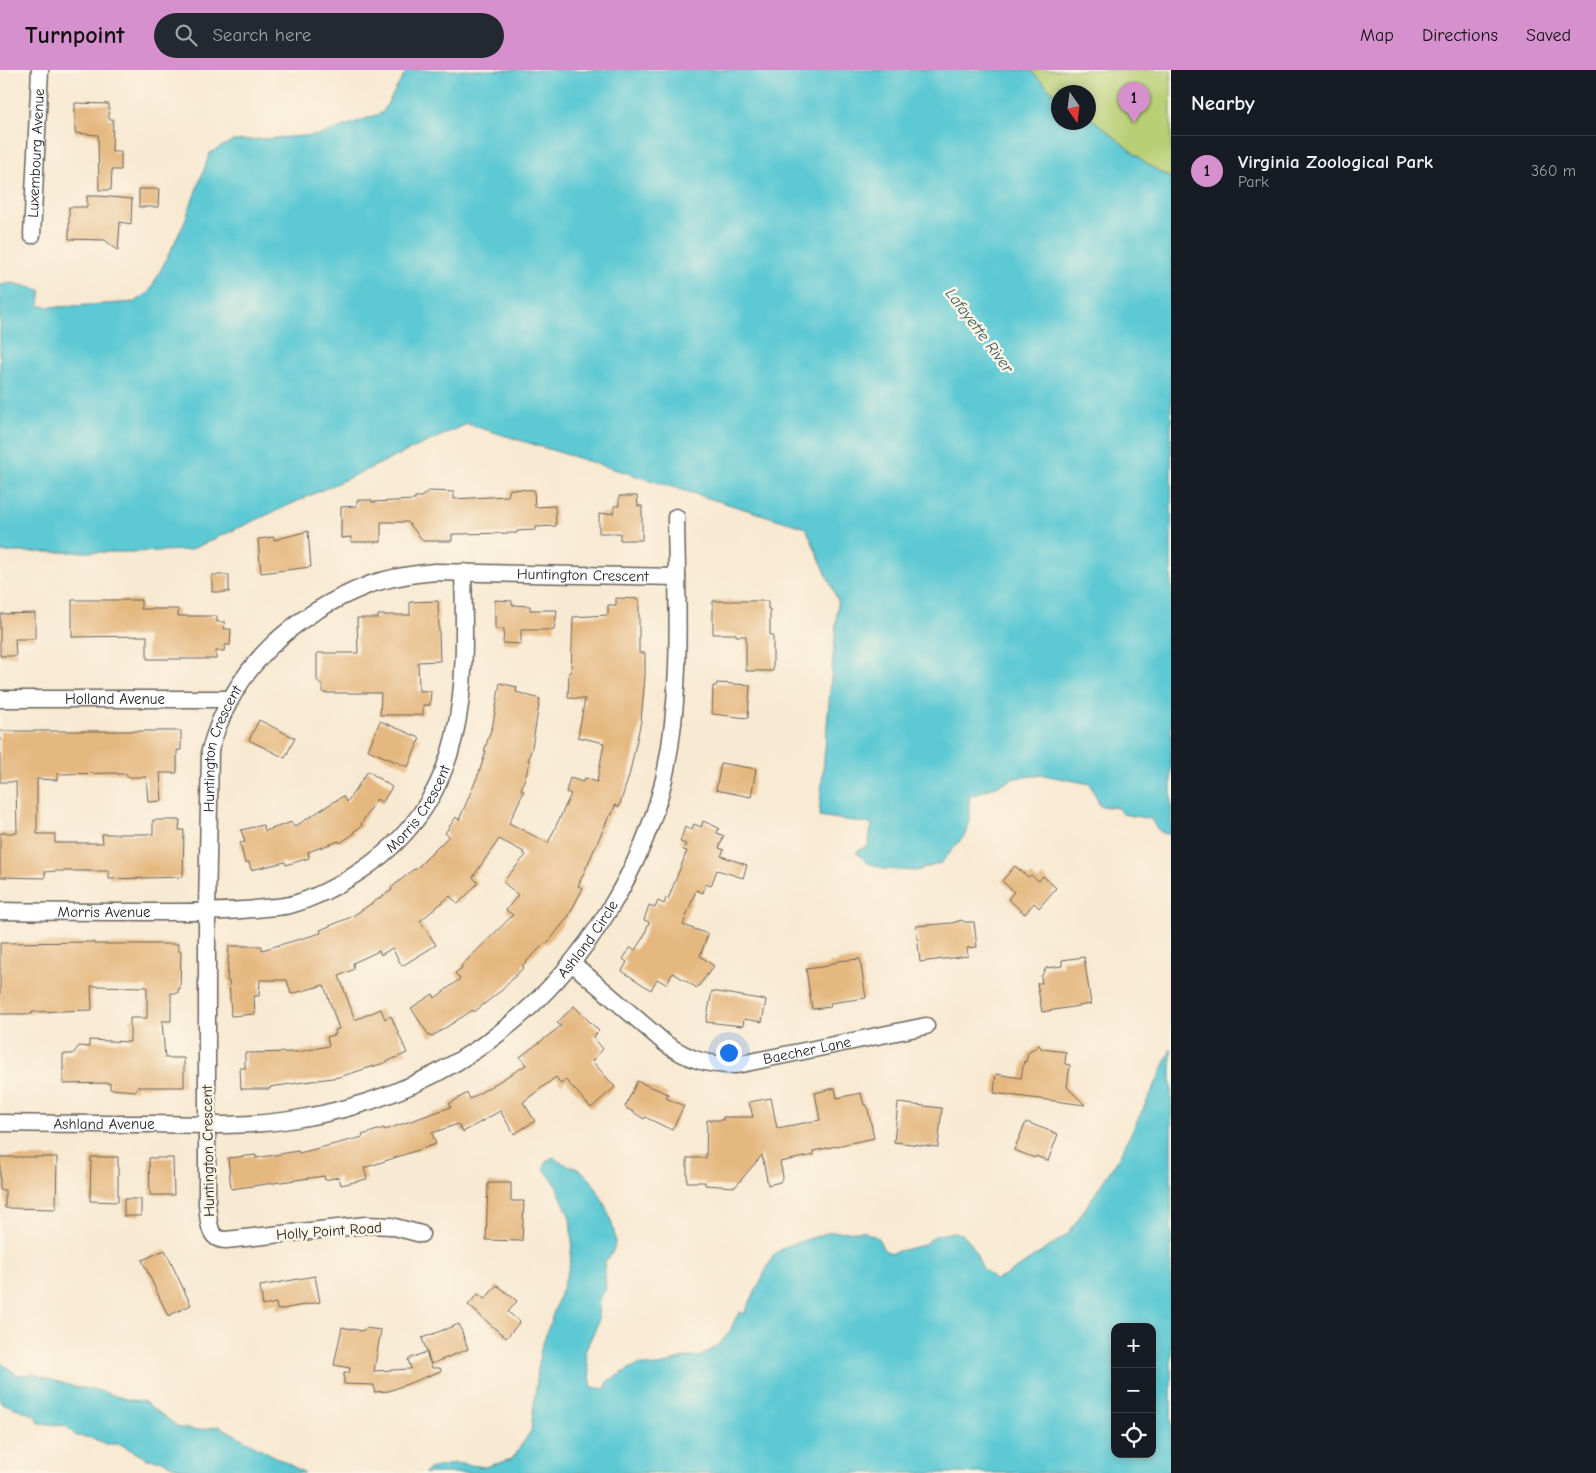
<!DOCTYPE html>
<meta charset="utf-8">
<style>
:root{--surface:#171b24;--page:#242831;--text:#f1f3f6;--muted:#9ea1a6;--line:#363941;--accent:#d690ce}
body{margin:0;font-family:"Comic Neue",sans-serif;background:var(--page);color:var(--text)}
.controls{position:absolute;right:15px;bottom:15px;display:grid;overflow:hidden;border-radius:10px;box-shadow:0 2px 8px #0003}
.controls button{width:45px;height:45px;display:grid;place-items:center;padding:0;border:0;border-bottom:1px solid var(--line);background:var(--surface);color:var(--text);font:25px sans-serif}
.compass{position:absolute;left:1051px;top:15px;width:45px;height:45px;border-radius:50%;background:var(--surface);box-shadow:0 2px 8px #0003;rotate:166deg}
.you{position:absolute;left:728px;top:982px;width:18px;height:18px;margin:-12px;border:4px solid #fff;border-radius:50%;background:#1a73e8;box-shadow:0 0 0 8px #1a73e833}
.badge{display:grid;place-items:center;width:32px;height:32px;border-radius:50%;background:var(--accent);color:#111;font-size:16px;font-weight:700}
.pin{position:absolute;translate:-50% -41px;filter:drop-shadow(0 1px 2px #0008)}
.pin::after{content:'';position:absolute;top:26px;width:18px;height:15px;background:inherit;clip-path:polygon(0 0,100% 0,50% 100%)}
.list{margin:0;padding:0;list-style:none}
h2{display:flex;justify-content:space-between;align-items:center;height:65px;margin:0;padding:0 20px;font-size:21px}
h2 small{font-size:16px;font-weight:400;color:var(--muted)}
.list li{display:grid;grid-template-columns:32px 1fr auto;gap:15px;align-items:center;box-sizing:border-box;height:70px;padding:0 20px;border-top:1px solid var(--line)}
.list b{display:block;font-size:19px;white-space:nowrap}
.list p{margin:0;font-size:16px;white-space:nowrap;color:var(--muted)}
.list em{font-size:16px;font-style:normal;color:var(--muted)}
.icon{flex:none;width:28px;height:28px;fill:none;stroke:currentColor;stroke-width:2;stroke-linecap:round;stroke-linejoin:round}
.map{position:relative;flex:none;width:1171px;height:1403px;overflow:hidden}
header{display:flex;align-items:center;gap:30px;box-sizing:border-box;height:70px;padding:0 25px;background:var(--accent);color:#111}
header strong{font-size:24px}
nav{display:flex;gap:28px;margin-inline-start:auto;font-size:18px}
.search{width:350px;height:45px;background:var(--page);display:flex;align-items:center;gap:12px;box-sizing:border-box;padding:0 18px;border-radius:28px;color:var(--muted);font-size:19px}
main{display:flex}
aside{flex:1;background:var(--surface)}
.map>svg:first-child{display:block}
.green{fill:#b8cf74;stroke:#6a7648}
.water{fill:#5dc9d4;stroke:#3c7278;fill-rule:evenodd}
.building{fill:#e5b880}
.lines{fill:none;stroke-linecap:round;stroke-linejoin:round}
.street-casing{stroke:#69645c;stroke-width:19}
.street{stroke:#fff;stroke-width:16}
.labels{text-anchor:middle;stroke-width:5;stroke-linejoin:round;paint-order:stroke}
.street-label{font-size:15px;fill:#1c1c1c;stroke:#fcf5e5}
.water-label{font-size:16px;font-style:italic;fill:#33595c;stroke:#fcf5e5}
</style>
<header>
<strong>Turnpoint</strong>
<div class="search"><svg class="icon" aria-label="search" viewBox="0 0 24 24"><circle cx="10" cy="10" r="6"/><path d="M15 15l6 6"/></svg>Search here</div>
<nav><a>Map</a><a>Directions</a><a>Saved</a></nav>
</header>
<main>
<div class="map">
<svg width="1171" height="1403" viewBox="0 0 1171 1403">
<rect width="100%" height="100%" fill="#fcf5e5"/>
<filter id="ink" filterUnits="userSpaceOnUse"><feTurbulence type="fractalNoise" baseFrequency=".02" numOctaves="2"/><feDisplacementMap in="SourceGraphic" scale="10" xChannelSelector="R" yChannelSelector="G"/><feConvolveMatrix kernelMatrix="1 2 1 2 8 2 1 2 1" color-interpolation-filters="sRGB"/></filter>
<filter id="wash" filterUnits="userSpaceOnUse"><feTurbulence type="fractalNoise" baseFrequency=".0096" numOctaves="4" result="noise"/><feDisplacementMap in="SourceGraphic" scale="20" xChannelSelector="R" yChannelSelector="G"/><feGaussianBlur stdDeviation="1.12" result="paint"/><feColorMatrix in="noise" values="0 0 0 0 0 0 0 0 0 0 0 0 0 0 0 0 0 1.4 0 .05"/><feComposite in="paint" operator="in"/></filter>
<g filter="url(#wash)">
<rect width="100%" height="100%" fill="#f8e9d2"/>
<!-- green -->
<path class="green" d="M 1030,0 L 1171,0 L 1171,108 C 1141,94 1116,66 1089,47 L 1088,22 L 1058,22 L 1058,27 Z"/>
<!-- water -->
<g class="water">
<path d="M 407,0 L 1030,0 L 1058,27 L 1058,52 L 1088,52 L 1089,47 C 1116,66 1141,94 1171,108 L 1171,764 C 1160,765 1156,758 1151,749 L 1122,744 L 1118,738 L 1100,736 L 1090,714 L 1044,705 L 1015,708 L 969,727 L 969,751 L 965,765 L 941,793 L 916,801 L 884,799 L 868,793 L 856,782 L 868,776 L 872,754 L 819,746 L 838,531 L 806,458 L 467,354 L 190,480 L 130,482 L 0,482 L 0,215 L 13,213 L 41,220 L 39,236 L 58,237 L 135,232 L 150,221 L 183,156 L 210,83 L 232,71 L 319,65 L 382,43 Z"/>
<path d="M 1171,979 L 1171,1403 L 424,1403 L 429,1399 L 455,1393 L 485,1397 L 512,1389 L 531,1361 L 540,1282 L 570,1195 L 572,1171 L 570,1148 L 555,1113 L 544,1099 L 546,1091 L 554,1087 C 563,1097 573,1094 584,1103 C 598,1115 616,1155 615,1173 C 614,1182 610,1187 604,1193 L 606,1219 L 599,1229 L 598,1253 L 585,1281 L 592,1317 L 605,1319 L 608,1311 L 638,1294 C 663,1300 663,1293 684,1288 C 688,1286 694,1288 699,1287 C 706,1285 723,1271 727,1265 C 733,1258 733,1250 740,1242 L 744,1244 L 774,1184 L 787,1176 L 830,1162 L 863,1161 L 878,1168 L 884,1180 L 891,1183 L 923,1175 L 935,1166 L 953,1162 L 964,1165 L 971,1173 L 982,1197 L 995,1210 L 1007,1205 L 1068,1164 L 1118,1089 L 1159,1007 ZM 1115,1257 L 1152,1257 L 1152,1384 L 1115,1384 Z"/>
<polygon points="0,1292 17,1305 34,1304 75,1317 93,1319 129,1330 143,1331 180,1358 200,1360 219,1356 305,1403 205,1403 176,1398 164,1391 147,1389 120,1374 105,1374 93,1368 76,1366 66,1356 39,1353 36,1346 0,1332"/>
</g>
<g id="blocks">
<!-- building -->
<g class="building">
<polygon points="75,33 109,34 109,49 113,49 112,82 121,82 121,100 112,100 111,120 99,120 98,65 75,63"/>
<polygon points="139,119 159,119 158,137 139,137"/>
<polygon points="87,126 99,126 132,129 131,154 120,152 118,181 105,170 69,169 69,137 87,137"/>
<polygon points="510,419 534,420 535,437 555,436 556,456 536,457 536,460 517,461 517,463 452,464 452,471 423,471 408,452 381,452 381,472 351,472 351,467 341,468 341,437 357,436 357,430 372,430 372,432 415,430 415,427 421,427 428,421 454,422 454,429 508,426"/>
<polygon points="619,426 637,426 638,436 642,436 642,470 620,470 620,463 599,463 599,444 614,443 614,436 619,436"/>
<polygon points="308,461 311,497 261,503 258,469 274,467 274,470"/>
<rect x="212" y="505" width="17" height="17"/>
<polygon points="616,528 639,529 639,583 645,583 645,606 641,651 629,706 619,737 615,735 612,745 610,744 578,816 583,818 568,847 547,874 545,873 522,896 524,897 502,920 474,942 473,940 431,967 428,964 411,938 433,924 435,928 460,909 455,903 462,898 461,896 513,845 506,840 518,825 503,812 526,785 523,783 524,782 499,769 473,807 478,813 458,834 450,826 420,851 436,875 402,896 392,878 381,885 379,881 353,893 354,899 339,906 355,950 381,939 385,949 391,946 407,983 381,994 339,1007 270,1017 270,1019 241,1019 240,998 245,998 245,983 298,982 329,976 327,967 336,964 335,960 339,959 324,915 291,924 287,910 260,910 259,926 254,926 255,944 231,946 229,911 227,911 229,876 262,876 262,880 321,863 320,860 351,847 392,820 391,818 414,799 415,800 449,766 445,763 456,747 459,750 479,703 486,681 484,681 493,654 500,613 517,617 516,622 540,629 532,677 528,691 530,692 521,720 524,721 509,753 548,773 571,724 566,722 570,708 583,712 585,708 597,712 604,673 578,667 585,629 568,628 569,602 571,602 573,547 608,545 608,535 616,535"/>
<polygon points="72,530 141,530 141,539 178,539 178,546 217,546 217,552 225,552 224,559 231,559 230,575 225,575 224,581 216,581 216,589 147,589 147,566 72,567"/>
<polygon points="495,530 512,531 512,535 530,536 530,540 557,540 554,560 521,560 521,574 503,573 504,559 495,559"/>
<polygon points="438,531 440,591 418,592 419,621 431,621 430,635 423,635 423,645 380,645 381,623 323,623 323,617 317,610 317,583 358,583 357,548 378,548 378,545 410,545 410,532"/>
<polygon points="713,531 768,531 768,539 770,539 770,565 773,565 773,601 746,601 746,566 736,566 736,564 713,564"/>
<polygon points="35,543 35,569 15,569 16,586 0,586 0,544"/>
<polygon points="717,613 750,615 748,648 712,644 713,616 716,616"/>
<polygon points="259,650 295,668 285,688 249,670"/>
<polygon points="380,651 420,668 408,697 368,680"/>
<polygon points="0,661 181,661 181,680 177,680 177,703 160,703 162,731 148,732 146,707 127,707 127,704 117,704 117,703 57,704 57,710 37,709 37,764 55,764 55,773 103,773 102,764 153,764 153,750 180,750 179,760 184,760 183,807 109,809 109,801 55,801 45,802 45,808 0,807 0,763 17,763 16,712 0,712"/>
<polygon points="721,693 756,699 751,727 716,720"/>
<polygon points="368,701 392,717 382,733 377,729 361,754 362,756 353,762 355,763 340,773 339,771 308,782 309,788 286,795 285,792 251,800 249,792 245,793 240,773 245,772 241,760 263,755 265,761 292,752 294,757 343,726 347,732"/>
<polygon points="703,751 719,758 717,763 724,766 719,778 724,780 721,786 747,795 743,808 717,800 711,816 706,814 703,823 696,820 683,855 708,864 700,886 714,896 697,918 673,903 666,914 657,909 651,920 622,901 627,892 623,889 630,878 635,880 644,866 649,852 644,850 649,835 655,838 658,831 664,834 666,828 668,829 687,781 683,780 686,774 680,772 685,757 691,760 694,754 701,757"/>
<polygon points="1015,796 1028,807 1031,805 1039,811 1043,806 1056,818 1039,838 1034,833 1025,844 1008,829 1014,822 1002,811"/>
<polygon points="962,850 964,852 974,852 977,877 967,878 968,886 920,892 916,856 952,853"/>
<polygon points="94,872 94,874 178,874 178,881 181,881 180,919 178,919 178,923 171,923 171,951 162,951 165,988 184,988 184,1017 137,1017 136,1021 110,1019 110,1013 63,1014 63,984 73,984 79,976 89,977 89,970 130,972 130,948 147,948 147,917 91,916 92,940 32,942 32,944 0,944 0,873"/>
<polygon points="1084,887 1091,934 1042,942 1037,913 1042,913 1041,907 1046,898 1062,896 1062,890"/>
<polygon points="860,889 866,928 830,933 831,937 812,939 806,899 828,896 830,893 836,893 837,891"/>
<polygon points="712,921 766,930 762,952 744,949 743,956 706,952"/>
<polygon points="574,936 599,961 593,967 603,979 592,991 615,1017 591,1038 566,1010 561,1014 556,1007 523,1032 535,1051 514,1064 500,1041 463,1062 458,1054 432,1063 436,1074 364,1098 367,1109 341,1115 339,1107 325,1110 324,1106 231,1119 228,1088 256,1085 256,1088 298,1081 299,1083 363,1067 362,1065 384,1058 385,1060 451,1037 449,1034 467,1023 470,1029 526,995 520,987 561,956 557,953"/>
<polygon points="1039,975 1042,979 1066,982 1065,994 1070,995 1067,1017 1085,1035 994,1023 996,1004 1021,1008 1024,991 1026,992 1028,983"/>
<polygon points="637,1011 668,1024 666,1028 684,1036 672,1060 645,1047 644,1049 625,1037"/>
<polygon points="835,1018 837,1028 861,1023 864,1035 867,1035 874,1068 813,1081 814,1085 780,1092 783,1107 780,1112 768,1115 762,1085 735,1117 705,1115 705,1112 687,1112 687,1088 706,1088 707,1050 723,1050 723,1047 753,1047 749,1032 771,1028 777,1058 820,1050 815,1023"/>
<polygon points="898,1033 942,1038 938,1077 894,1072"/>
<polygon points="1026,1052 1058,1064 1048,1091 1036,1086 1035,1088 1014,1080"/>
<polygon points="0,1087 57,1087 56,1139 5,1138 5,1120 0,1120"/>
<polygon points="91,1087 118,1087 118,1132 90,1131"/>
<polygon points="149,1088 173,1088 174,1125 150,1125"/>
<polygon points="488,1113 511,1113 511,1131 524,1131 522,1171 486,1170"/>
<rect x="124" y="1129" width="17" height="17"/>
<polygon points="165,1180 191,1235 168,1246 142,1190"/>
<polygon points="315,1206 320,1232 277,1240 276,1233 263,1236 260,1216"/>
<polygon points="497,1215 517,1231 508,1242 520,1252 506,1268 468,1235 478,1224 485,1229"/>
<polygon points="459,1254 468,1279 431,1294 422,1268"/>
<polygon points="342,1257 362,1261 366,1258 381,1260 374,1301 411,1299 408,1289 426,1282 432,1298 440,1298 441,1301 389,1321 374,1322 374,1315 344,1314 344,1303 349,1303 350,1298 334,1295"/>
</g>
</g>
</g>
<g filter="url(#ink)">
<use href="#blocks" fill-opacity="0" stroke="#69645c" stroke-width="1"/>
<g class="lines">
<defs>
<g id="street">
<path id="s1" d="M 32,165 L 40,0"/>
<path id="s2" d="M 0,629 L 229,629"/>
<path id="s3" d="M 0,841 C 54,842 108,842 162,842 C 197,842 230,842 264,838 C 273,837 282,837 290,835 C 316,828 343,813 365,798 C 470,725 466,616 463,502"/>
<path id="s4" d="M 572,893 L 666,974 C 690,990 707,995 736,995 L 926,956"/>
<path id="s5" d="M 0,1053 C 51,1054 102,1054 154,1054 C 201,1055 249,1057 296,1049 C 431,1027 537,956 609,840 C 634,799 653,756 664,709 C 683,623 677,534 676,447"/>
<path id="s6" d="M 421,1164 L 391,1156 L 366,1155 L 226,1170 C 207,1170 209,1149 207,1134 L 207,842 L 210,680 C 233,598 292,544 371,514 C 392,507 414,504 435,502 L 677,507"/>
</g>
</defs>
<!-- street casing -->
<use href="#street" class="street-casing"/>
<!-- street -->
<use href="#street" class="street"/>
</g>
</g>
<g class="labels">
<!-- street labels -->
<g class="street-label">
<text dy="5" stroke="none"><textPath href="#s1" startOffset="82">Luxembourg Avenue</textPath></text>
<text dy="5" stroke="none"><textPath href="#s6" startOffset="1150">Huntington Crescent</textPath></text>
<text dy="5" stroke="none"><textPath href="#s2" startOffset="115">Holland Avenue</textPath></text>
<text dy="5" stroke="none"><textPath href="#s6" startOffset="700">Huntington Crescent</textPath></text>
<text dy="5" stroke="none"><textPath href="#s3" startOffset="455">Morris Crescent</textPath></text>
<text dy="5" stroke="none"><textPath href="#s3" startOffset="104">Morris Avenue</textPath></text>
<text dy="5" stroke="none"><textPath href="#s5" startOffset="649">Ashland Circle</textPath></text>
<text dy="5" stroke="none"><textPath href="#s4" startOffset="271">Baecher Lane</textPath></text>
<text dy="5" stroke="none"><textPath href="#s5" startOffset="104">Ashland Avenue</textPath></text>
<text transform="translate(208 1081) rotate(-91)" y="5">Huntington Crescent</text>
<text transform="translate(329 1161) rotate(-4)" y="5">Holly Point Road</text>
</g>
<!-- water labels -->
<g class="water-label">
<text transform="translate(980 260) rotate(53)" y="6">Lafayette River</text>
</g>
</g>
</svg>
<div class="controls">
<button>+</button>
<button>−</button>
<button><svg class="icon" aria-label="locate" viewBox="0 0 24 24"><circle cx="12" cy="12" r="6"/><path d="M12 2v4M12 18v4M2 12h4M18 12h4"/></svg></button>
</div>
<svg class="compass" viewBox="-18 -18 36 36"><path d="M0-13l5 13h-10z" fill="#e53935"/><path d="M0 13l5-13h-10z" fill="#9ea1a6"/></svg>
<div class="you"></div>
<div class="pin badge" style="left:1134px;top:53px">1</div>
</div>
<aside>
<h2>Nearby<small></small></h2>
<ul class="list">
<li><span class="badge">1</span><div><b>Virginia Zoological Park</b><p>Park</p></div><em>360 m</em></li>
</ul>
</aside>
</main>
